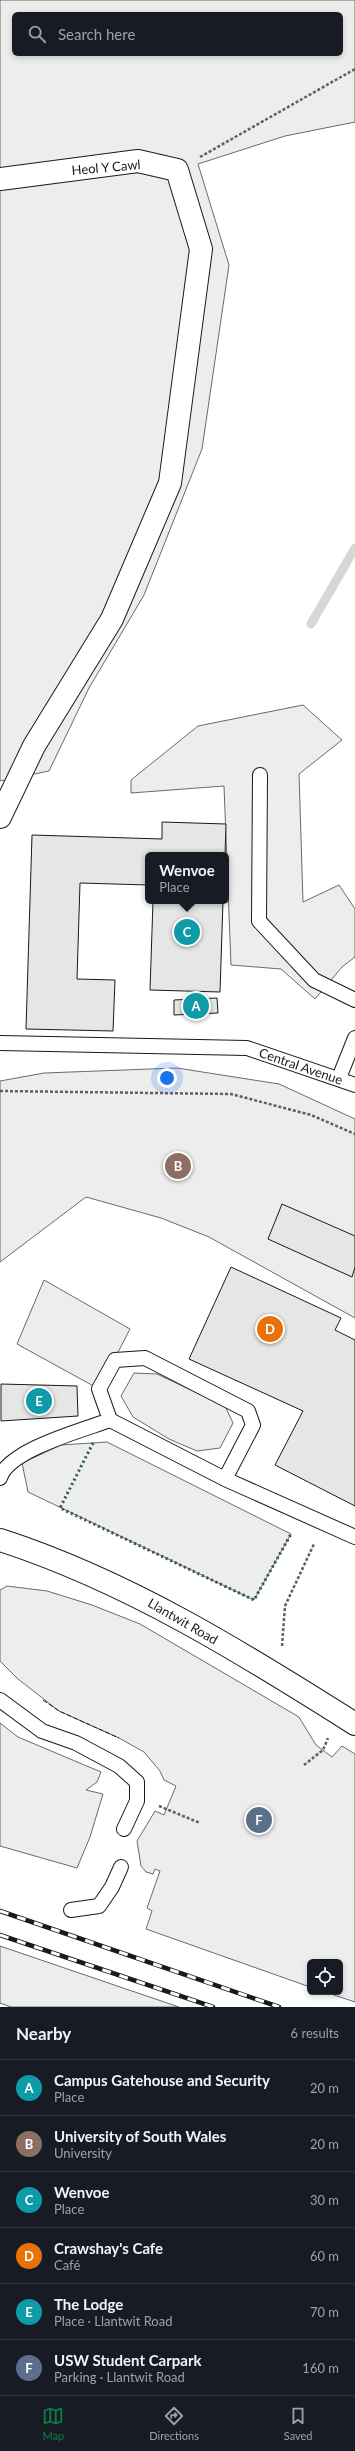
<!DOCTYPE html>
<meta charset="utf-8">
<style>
:root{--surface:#171b24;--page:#20242c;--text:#f1f3f6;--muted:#9ea1a6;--line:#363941;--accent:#0b8043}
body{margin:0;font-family:Lato,sans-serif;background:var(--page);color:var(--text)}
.controls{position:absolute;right:12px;bottom:12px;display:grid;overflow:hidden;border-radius:6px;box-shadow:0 2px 6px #0003}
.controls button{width:36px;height:36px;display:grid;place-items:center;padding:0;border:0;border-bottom:1px solid var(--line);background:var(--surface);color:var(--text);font:20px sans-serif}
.you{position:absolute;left:167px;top:1078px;width:14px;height:14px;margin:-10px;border:3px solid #fff;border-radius:50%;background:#1a73e8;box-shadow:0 0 0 6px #1a73e833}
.badge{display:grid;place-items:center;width:26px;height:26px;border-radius:50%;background:var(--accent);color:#fff;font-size:13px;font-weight:700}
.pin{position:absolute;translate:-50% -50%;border:2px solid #fff;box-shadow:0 1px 4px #0006}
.popup{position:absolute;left:145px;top:852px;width:84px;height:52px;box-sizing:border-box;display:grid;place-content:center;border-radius:6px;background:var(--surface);filter:drop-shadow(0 1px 3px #0005);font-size:13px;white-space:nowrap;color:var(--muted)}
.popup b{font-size:15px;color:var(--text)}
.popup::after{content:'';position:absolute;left:50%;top:100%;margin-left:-8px;border:8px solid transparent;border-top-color:var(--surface)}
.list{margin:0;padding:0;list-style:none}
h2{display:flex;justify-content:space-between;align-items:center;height:52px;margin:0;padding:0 16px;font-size:17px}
h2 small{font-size:13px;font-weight:400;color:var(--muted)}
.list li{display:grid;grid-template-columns:26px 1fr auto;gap:12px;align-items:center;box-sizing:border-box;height:56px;padding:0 16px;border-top:1px solid var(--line)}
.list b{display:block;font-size:15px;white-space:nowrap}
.list p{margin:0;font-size:13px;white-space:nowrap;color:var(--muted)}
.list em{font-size:13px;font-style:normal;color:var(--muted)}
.icon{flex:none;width:22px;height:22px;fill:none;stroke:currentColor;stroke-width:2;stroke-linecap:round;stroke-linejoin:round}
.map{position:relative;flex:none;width:355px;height:2007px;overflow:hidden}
.search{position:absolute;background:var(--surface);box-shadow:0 2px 6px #0003;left:12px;right:12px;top:12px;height:44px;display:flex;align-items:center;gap:10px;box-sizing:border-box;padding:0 14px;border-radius:6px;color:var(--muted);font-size:15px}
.sheet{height:388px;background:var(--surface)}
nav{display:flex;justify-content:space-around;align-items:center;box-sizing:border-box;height:56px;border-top:1px solid var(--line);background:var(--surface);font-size:11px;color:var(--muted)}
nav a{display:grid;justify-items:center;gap:2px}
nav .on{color:var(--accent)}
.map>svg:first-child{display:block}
.built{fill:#ededed;stroke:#6a6a6a;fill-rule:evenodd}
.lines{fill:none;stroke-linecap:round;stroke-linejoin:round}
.stream{stroke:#d7d7d7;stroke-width:9}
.building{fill:#e6e6e6;stroke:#1a1a1a}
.service-casing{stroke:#1a1a1a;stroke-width:16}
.minor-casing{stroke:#1a1a1a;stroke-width:24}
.secondary-casing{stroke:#1a1a1a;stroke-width:24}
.path{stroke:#5f5f5f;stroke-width:2.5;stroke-dasharray:3 2;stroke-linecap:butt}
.service{stroke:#fff;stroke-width:14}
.minor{stroke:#fff;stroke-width:22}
.secondary{stroke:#fff;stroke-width:22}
.rail-casing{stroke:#1a1a1a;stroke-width:4.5}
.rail{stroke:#fff;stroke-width:3;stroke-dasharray:9;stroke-linecap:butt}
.hedge{stroke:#2b5a34;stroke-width:3;stroke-dasharray:2 3;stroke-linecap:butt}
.fence{stroke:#1a1a1a;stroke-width:1;stroke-dasharray:5 2;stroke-linecap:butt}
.labels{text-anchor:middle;stroke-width:3;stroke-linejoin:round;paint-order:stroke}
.street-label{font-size:13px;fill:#1a1a1a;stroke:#fff}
</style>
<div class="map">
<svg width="355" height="2007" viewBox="0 0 355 2007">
<rect width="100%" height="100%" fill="#fff"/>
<!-- built -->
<g class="built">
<path d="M 0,0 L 355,0 L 355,122 L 285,136 L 198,164 L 229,265 L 202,449 L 144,595 L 89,688 L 49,771 L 0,781 ZM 14,14 L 341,14 L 341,54 L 14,54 Z"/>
<polygon points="303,705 342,740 299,774 303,902 339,885 355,909 355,957 342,967 315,999 281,969 231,965 224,786 131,793 131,780 198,726"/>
<polygon points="177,1068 279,1084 355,1119 355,1318 209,1237 161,1218 86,1197 0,1262 0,1081 44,1073"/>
<polygon points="44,1280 130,1329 99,1389 17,1344"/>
<polygon points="134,1373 157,1374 225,1406 233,1423 220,1448 197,1451 169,1439 133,1417 121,1396"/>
<polygon points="107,1442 291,1534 254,1600 28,1492 22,1463 61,1445"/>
<polygon points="7,1586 47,1591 92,1605 140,1624 299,1717 316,1745 332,1757 342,1746 355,1754 355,2002 325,1992 340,1992 340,1962 310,1962 310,1987 146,1929 152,1911 147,1908 160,1871 155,1869 153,1874 146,1872 141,1866 137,1841 155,1811 164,1815 176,1786 164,1780 160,1771 144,1752 119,1738 59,1711 18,1679 0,1661 0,1590"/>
<polygon points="0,1723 18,1737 101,1772 97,1782 86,1790 103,1794 90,1837 77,1868 0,1846"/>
<polygon points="0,1946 126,1989 179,2007 11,2007 0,2003"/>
</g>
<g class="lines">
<!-- stream -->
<polyline class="stream" points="311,624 355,548"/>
</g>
<!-- building -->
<g class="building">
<polygon points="162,822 226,824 225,855 148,855 148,885 80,883 77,979 115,980 113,1031 26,1029 32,835 162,839"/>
<polygon points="153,901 223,901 220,992 150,990"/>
<polygon points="217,998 218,1013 174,1015 174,1000"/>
<polygon points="282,1204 355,1236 355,1267 352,1277 268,1239"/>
<polygon points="231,1267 341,1318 335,1330 355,1340 355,1506 275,1465 303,1411 189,1359"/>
<polygon points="1,1384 77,1386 78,1416 1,1421"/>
</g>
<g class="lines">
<defs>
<g id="service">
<polyline points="260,775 259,921 314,980 355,1000"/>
<polyline points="0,1043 247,1048 355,1085"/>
<polyline points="339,1078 355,1038"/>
<path d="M 0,1478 C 8,1450 83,1430 110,1420"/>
<polyline points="225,1479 253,1425 248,1411 145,1358 115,1360 99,1389 110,1420 225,1479 355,1537"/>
<polyline points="0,1700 42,1731 76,1743 119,1766 137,1782 137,1801 124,1829"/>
<polyline points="71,1910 99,1906 112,1887 121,1867"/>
</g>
<polyline id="minor" points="0,179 138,161 177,170 201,249 170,483 112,619 34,746 0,817"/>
<path id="secondary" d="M 0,1540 C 127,1581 243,1653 355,1724"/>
</defs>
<!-- service casing -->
<use href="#service" class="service-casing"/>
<!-- minor casing -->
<use href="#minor" class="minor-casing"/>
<!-- secondary casing -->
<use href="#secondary" class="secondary-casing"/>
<!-- path -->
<g class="path">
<polyline points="200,157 355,69"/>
<polyline points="0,1091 231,1094 311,1115 355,1134"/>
<polyline points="282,1646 285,1606 314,1544"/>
<polyline points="304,1765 323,1750 328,1738"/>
<polyline points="159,1806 200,1823"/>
</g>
<!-- service -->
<use href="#service" class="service"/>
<!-- minor -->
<use href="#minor" class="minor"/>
<!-- secondary -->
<use href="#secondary" class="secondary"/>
<defs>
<g id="rail">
<polyline points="0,1911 279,2007"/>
<polyline points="0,1935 213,2007"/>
</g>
</defs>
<!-- rail casing -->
<use href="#rail" class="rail-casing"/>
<!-- rail -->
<use href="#rail" class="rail"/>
<!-- hedge -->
<polyline class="hedge" points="93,1443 60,1508 254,1600 291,1534"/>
<!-- fence -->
<polyline class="fence" points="43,1700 59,1711 119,1738"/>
</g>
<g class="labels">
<!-- street labels -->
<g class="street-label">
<text transform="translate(106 167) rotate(-5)" y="5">Heol Y Cawl</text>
<text transform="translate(301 1066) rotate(19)" y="5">Central Avenue</text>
<text transform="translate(183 1621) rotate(30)" y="5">Llantwit Road</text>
</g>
</g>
</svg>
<div class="controls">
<button><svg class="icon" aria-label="locate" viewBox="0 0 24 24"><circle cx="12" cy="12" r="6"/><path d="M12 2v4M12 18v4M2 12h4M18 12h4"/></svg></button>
</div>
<div class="you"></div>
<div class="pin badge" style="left:196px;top:1006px;background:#0f9aa8">A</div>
<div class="pin badge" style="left:178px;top:1166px;background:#8d6e63">B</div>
<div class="pin badge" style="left:187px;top:932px;background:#0f9aa8">C</div>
<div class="popup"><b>Wenvoe</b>Place</div>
<div class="pin badge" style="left:270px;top:1329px;background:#e8710a">D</div>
<div class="pin badge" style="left:39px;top:1401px;background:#0f9aa8">E</div>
<div class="pin badge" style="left:259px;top:1820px;background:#5c6f8a">F</div>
<div class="search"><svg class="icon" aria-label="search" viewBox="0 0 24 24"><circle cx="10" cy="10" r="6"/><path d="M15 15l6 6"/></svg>Search here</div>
</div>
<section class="sheet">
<h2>Nearby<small>6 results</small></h2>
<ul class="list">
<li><span class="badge" style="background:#0f9aa8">A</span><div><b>Campus Gatehouse and Security</b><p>Place</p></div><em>20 m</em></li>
<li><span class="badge" style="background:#8d6e63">B</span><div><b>University of South Wales</b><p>University</p></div><em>20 m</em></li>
<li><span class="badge" style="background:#0f9aa8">C</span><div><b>Wenvoe</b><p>Place</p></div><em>30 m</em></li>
<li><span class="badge" style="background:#e8710a">D</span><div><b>Crawshay's Cafe</b><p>Café</p></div><em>60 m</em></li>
<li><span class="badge" style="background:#0f9aa8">E</span><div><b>The Lodge</b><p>Place · Llantwit Road</p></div><em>70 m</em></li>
<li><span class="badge" style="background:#5c6f8a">F</span><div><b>USW Student Carpark</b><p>Parking · Llantwit Road</p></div><em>160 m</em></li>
</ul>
</section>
<nav>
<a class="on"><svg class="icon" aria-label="map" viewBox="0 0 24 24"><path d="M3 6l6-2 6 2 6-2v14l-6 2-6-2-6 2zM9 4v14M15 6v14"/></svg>Map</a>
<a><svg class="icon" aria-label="directions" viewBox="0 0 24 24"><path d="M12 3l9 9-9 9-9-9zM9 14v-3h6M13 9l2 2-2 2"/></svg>Directions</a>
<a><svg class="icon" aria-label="saved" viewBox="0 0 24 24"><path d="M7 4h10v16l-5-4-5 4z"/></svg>Saved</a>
</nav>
